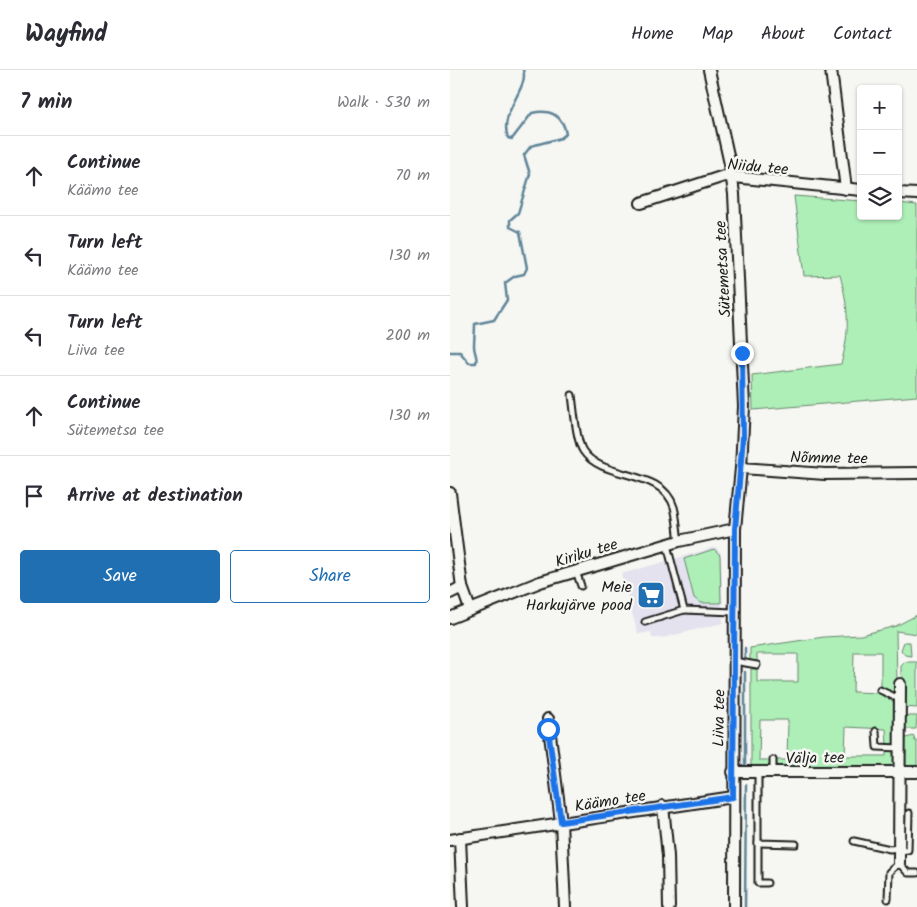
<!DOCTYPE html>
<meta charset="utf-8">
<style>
:root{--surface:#fff;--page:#f2f2f3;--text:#2b2b33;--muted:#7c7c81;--line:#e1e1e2;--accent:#1f6fb2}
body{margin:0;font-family:Kalam,sans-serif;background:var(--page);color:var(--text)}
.controls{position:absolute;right:15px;top:15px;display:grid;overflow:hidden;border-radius:5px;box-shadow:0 1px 4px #0004}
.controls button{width:45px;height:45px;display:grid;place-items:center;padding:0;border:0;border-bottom:1px solid var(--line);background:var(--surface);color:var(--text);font:25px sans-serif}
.stop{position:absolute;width:15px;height:15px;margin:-11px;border:4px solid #1a73e8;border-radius:50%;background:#fff}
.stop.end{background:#1a73e8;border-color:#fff;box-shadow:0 1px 5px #0008}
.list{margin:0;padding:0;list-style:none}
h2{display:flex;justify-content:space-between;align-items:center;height:65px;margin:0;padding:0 20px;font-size:21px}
h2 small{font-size:16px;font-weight:400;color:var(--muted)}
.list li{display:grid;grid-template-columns:32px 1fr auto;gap:15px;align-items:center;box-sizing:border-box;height:80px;padding:0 20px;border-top:1px solid var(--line)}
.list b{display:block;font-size:19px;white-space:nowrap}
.list p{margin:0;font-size:16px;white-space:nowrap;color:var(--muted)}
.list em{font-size:16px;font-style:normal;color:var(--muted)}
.actions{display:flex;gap:10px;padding:15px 20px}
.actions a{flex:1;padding:11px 0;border:1px solid var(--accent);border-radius:5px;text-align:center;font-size:18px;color:var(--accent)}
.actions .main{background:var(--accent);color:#fff}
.icon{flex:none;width:28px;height:28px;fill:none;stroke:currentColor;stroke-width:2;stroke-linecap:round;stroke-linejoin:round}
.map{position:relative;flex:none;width:467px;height:837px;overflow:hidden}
header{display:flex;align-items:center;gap:30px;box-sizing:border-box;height:70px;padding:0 25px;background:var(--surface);border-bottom:1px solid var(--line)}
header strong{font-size:24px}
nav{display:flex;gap:28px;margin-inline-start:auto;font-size:18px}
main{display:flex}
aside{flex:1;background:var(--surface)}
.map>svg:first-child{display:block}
.built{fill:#e4e2ee}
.green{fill:#aeefb8;stroke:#65866a}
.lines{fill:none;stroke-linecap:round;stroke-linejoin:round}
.stream{stroke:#5e8598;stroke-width:2.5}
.service-casing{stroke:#1c1c1c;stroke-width:9}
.minor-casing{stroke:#1c1c1c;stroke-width:14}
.service{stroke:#f6f6f2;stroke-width:5}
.minor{stroke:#f6f6f2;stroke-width:10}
.route{stroke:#1a73e8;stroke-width:6}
.labels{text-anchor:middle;stroke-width:5;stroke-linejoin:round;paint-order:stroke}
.street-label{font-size:16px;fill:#1c1c1c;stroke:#f6f6f2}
.poi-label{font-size:16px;fill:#1c1c1c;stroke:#f6f6f2;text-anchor:end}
</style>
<header>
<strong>Wayfind</strong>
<nav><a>Home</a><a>Map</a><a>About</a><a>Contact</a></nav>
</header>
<main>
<aside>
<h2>7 min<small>Walk · 530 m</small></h2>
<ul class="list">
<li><svg class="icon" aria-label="ahead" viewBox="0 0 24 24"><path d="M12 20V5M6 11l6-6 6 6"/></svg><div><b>Continue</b><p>Käämo tee</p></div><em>70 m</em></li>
<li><svg class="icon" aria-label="left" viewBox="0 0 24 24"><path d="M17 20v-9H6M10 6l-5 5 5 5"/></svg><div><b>Turn left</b><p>Käämo tee</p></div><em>130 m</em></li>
<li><svg class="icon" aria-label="left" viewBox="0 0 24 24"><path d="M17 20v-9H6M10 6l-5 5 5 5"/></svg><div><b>Turn left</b><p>Liiva tee</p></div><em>200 m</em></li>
<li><svg class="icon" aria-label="ahead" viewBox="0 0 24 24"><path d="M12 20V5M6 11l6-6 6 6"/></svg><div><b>Continue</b><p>Sütemetsa tee</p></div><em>130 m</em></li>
<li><svg class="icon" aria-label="arrive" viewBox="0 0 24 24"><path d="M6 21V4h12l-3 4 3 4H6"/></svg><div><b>Arrive at destination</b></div></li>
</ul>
<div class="actions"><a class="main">Save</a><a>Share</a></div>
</aside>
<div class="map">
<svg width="467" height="837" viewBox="0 0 467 837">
<rect width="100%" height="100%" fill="#f6f6f2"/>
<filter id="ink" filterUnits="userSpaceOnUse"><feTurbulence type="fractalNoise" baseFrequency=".02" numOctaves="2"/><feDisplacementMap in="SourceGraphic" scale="10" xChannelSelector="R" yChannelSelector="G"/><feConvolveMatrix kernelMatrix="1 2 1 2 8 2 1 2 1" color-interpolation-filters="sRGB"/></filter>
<g filter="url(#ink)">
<!-- built -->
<polygon class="built" points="266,477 271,483 273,553 212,568 202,568 201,562 188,564 171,504"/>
<!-- green -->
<g class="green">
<path d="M 344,126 L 411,131 L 411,146 L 448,146 L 448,133 L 467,135 L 467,326 L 303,340 L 302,305 L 391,294 C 400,261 399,239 390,205 L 354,206 Z"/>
<polygon points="264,479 270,485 271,533 251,533 244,528 234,489"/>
<polygon points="467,545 467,564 446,561 447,614 444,624 431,616 431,582 404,582 403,622 431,623 446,634 445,674 437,675 436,659 396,657 395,686 436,686 436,681 443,681 444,694 440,698 328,699 326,690 337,690 338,650 310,650 309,690 321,690 321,698 301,698 301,599 307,599 307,612 348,612 348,584 307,584 307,592 300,592 300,578 374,567 411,565 446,556"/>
<polygon points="454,572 460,572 461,586 455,585 451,580"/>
<polygon points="455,592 467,592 467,638 452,637 452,613 455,613 455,609 451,605 451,596"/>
<polygon points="458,646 467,646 466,659 456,659 452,657 452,650"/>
<polygon points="464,666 465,671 467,671 467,700 452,697 452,669"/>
</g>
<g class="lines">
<!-- stream -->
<g class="stream">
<path d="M 0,282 L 10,282 L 19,293 L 26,293 C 28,286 24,283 24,276 C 24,269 25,262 25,254 L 44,250 L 57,230 L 55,213 L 65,206 L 74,204 L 77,198 L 70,162 L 60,157 L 60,150 L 68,143 L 80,104 L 74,85 L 81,76 L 111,68 L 116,64 C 113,45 100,39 82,43 L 62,69 L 58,68 C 48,43 80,17 73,0"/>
<polyline points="295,578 295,590"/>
<polyline points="295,602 295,695"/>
<polyline points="295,837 296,715"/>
</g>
<defs>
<g id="service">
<path d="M 122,325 C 124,339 126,371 133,381 C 153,411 212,398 224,437 C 227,448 227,460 229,471"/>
<polyline points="217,475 234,540 284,542"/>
<polyline points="126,501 131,516"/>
<polyline points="195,552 234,540"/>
<polyline points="284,591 307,595"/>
<polyline points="430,620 449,629"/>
<polyline points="426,661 427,677 449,678"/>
<polyline points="323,690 323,702"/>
<polyline points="308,703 308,773 346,774"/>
<polyline points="404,771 440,779 449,778"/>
<polyline points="308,773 308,813 317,813"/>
<polyline points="449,781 458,780 459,743"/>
<polyline points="438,829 439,802 449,793 458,803 467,803"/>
</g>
<g id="minor">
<polyline points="259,0 280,94 284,124 294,336 291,398 285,459 284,837"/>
<polyline points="381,0 396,119"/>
<polyline points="448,123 467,124"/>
<polyline points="191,133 274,106 411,120"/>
<polyline points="291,398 375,404 467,403"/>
<polyline points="0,423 3,447"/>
<polyline points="0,448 3,447 12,517 20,539"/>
<polyline points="0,523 12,517"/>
<polyline points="0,548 90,512 229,471 285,459"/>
<polyline points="98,649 111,752 115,837"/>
<polyline points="283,702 467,702"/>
<polyline points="213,736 218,786 219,837"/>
<polyline points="10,768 13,837"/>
<polyline points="0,770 283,727"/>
<polyline points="449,793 450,614"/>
</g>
</defs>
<!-- service casing -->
<use href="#service" class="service-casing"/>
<!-- minor casing -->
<use href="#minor" class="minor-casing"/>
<!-- service -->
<use href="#service" class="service"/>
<!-- minor -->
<use href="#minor" class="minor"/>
</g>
</g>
<g class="lines" filter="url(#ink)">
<!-- route -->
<polyline class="route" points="98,659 111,752 283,727 285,459 293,367 292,283"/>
</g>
<!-- icons -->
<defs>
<symbol id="supermarket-square" viewBox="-11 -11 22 22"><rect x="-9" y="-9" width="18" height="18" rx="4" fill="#1f6fb2" stroke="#f6f6f2"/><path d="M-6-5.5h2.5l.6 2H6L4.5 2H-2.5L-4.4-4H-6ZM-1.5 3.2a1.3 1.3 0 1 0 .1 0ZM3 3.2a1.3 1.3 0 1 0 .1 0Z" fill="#fff"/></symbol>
</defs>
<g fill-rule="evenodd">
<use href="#supermarket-square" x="185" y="509" width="32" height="32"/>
</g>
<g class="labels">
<!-- street labels -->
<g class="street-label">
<text transform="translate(308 96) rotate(5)" y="6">Niidu tee</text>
<text transform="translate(272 199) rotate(-93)" y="6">Sütemetsa tee</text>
<text transform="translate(379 387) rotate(1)" y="6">Nõmme tee</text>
<text transform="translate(136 482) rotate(-17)" y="6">Kiriku tee</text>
<text transform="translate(268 648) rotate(-89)" y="6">Liiva tee</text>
<text transform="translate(365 687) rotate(-1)" y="6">Välja tee</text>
<text transform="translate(160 730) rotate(-9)" y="6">Käämo tee</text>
</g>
<!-- poi labels -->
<g class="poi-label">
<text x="182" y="522">Meie<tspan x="182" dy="18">Harkujärve pood</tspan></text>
</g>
</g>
</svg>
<div class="controls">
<button>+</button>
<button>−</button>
<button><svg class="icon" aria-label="layers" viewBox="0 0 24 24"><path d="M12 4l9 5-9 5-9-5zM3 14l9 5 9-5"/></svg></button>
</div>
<div class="stop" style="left:98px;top:659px"></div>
<div class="stop end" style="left:292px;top:283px"></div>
</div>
</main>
